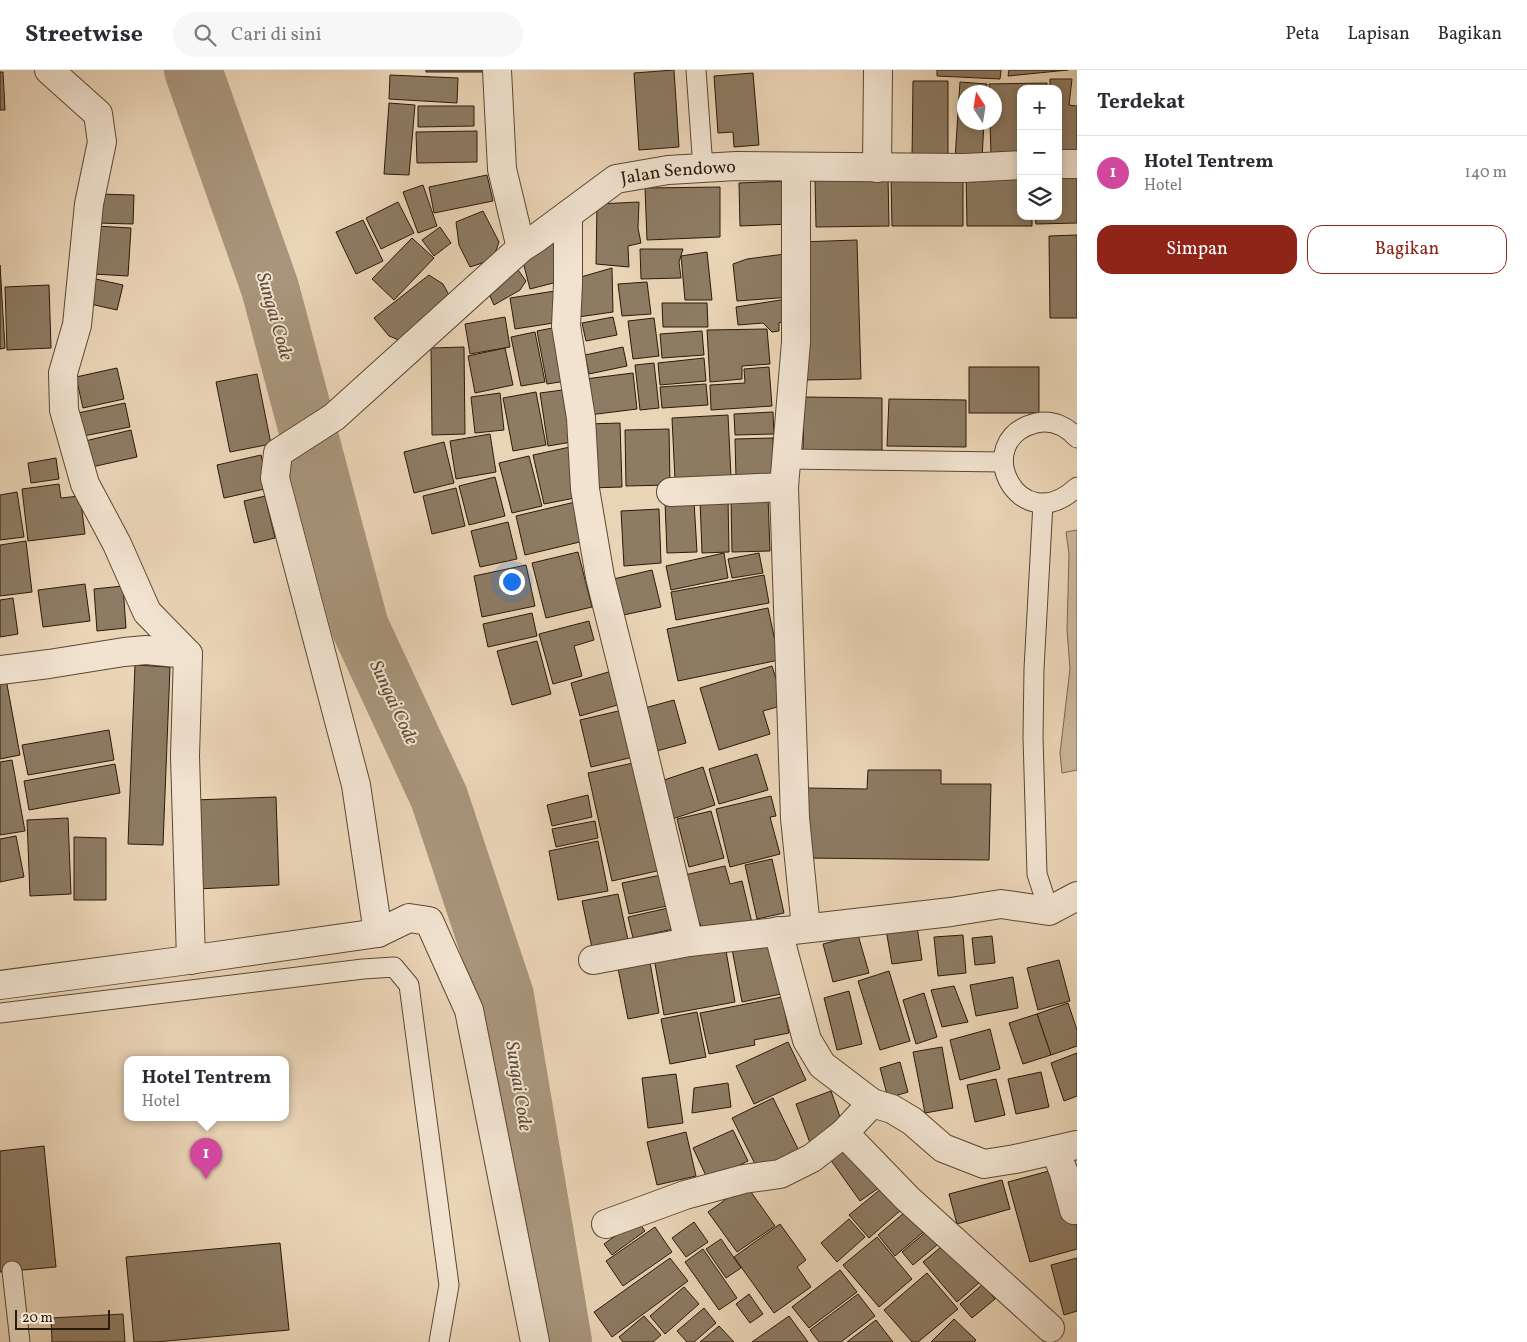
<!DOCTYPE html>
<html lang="id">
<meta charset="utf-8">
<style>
:root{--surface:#fff;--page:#f7f7f7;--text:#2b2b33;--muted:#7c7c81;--line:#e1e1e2;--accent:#8f2418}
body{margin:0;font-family:Vollkorn,serif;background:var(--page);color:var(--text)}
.controls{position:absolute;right:15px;top:15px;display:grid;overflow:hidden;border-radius:10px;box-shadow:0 2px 8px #0003}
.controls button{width:45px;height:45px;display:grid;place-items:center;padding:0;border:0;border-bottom:1px solid var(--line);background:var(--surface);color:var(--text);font:25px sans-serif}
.compass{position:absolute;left:957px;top:15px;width:45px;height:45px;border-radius:50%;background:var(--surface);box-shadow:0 2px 8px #0003;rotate:348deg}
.scale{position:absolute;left:15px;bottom:12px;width:95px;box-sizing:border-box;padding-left:5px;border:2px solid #291a09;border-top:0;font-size:14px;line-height:18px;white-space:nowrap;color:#291a09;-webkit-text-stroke:4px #f1e3d0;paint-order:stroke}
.you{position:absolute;left:511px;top:511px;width:18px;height:18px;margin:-12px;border:4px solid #fff;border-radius:50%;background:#1a73e8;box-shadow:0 0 0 8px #1a73e833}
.badge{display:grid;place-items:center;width:32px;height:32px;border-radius:50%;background:var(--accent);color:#fff;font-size:16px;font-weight:700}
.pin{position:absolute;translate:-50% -41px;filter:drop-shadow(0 1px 2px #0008)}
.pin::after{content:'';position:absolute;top:26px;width:18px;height:15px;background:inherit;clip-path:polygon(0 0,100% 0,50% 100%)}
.popup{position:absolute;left:124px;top:986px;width:165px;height:65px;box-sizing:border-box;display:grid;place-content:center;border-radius:10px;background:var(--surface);filter:drop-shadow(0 1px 4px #0005);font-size:16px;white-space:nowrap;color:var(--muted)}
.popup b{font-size:19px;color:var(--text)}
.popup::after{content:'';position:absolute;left:50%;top:100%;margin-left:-10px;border:10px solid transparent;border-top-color:var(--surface)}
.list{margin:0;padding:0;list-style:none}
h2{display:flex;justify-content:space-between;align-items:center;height:65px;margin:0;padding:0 20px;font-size:21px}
h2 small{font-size:16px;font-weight:400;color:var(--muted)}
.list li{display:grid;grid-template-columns:32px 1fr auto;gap:15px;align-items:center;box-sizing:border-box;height:75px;padding:0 20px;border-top:1px solid var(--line)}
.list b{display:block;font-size:19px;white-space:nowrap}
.list p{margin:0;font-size:16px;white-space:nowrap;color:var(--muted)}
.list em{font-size:16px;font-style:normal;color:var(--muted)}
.actions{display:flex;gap:10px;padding:15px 20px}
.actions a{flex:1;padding:11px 0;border:1px solid var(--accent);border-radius:15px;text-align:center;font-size:18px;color:var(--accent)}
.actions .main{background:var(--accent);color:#fff}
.icon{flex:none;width:28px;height:28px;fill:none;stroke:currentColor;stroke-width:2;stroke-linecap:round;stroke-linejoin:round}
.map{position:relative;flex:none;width:1077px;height:1272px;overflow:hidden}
header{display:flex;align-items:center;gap:30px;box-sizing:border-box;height:70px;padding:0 25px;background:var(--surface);border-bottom:1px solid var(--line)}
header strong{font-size:24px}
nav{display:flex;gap:28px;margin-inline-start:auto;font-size:18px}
.search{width:350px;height:45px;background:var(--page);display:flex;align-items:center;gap:12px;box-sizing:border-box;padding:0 18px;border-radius:28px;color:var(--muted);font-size:19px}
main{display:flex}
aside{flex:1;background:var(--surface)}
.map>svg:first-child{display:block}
.green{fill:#c9b499;stroke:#796751}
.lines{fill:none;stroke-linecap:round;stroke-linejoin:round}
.river{stroke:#a8957b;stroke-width:58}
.building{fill:#8d7b63;stroke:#291a09}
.service-casing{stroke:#594834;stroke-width:21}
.minor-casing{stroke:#594834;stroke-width:30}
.service{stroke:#f1e3d0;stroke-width:19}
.minor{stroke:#f1e3d0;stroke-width:28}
.labels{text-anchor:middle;stroke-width:4;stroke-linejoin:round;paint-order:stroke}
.street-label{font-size:18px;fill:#291a09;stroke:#f1e3d0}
.water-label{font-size:19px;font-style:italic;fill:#5c4b37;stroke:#f1e3d0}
</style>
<header>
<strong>Streetwise</strong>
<div class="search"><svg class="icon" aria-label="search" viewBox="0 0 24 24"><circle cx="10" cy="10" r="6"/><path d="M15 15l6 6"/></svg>Cari di sini</div>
<nav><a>Peta</a><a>Lapisan</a><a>Bagikan</a></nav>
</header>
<main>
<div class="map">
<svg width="1077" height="1272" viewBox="0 0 1077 1272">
<rect width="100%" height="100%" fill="#ead4b6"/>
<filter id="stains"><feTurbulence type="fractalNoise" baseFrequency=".004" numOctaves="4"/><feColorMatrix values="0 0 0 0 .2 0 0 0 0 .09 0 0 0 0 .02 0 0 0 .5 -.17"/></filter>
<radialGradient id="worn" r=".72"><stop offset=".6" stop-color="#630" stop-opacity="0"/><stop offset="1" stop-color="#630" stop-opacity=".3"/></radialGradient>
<!-- green -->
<polygon class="green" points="1077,460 1077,700 1062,703 1060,683 1070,599 1067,560 1069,484 1066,462"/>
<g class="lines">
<!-- river -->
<polyline class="river" points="193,0 270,218 360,557 439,727 505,926 563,1272"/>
</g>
<!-- building -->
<g class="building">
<polygon points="426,0 487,0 486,2 426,2"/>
<polygon points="674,0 679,77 639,80 634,3"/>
<polygon points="937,0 1001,0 1000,9 937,6"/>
<polygon points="1009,0 1068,0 1008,6"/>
<polygon points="0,2 3,2 5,40 0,40"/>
<polygon points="753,3 759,75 734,77 733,62 718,63 714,6"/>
<polygon points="390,5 458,8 457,33 389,29"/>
<polygon points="1050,9 1072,9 1069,35 1077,36 1077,88 1058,88 1058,19 1050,19"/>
<polygon points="913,11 948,11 948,89 912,89"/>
<polygon points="960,12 987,14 986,22 964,22 964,52 984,52 982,90 955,89"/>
<polygon points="1047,13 1047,19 1021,19 1021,85 991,85 990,52 994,52 994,22 990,22 989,14"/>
<polygon points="389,33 415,35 409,105 384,104"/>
<polygon points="418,36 474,36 474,56 418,57"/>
<polygon points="477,61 477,92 417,93 416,62"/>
<polygon points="966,103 1021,103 1021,146 1032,146 1032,156 967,156"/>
<polygon points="487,105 493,131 434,143 429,117"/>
<polygon points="963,106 963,156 892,156 891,107"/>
<polygon points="1077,106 1077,153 1036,154 1035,146 1058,146 1058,107"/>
<polygon points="888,107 889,156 816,157 815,108"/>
<polygon points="790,111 791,154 740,156 739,113"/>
<polygon points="423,115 437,156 418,163 403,122"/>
<polygon points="720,117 720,167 647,170 645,118"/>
<polygon points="98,124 134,125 133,154 96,153"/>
<polygon points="398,132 414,163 381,179 366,148"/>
<polygon points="639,132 638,158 641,173 628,176 629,197 596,194 597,134"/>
<polygon points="483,141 499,172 495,183 485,192 470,197 459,175 456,152"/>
<polygon points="363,150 383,191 356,204 336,162"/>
<polygon points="96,156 131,158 128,206 93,204"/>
<polygon points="440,157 451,173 434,186 422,170"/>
<polygon points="1077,165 1077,248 1050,248 1049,166"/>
<polygon points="565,166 565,210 530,219 521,184"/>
<polygon points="412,168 434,188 394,230 372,209"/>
<polygon points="857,170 861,309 804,310 799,172"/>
<polygon points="640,179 683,179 679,192 681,208 641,209"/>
<polygon points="707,182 712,230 685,230 681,186"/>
<polygon points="785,184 791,227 737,231 733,194 747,189"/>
<polygon points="513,193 526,211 520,220 494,235 485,215"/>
<polygon points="0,195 5,278 0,279"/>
<polygon points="612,198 613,242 578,247 574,209"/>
<polygon points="429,205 443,214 449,225 406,273 389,266 374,248"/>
<polygon points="91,208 123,215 117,240 86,233"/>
<polygon points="647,212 651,244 622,246 618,214"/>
<polygon points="49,215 51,278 7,280 5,217"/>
<polygon points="555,221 560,252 515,259 510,228"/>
<polygon points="787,229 791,249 779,253 779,261 772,262 763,253 738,255 736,237"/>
<polygon points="662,233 707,233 708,257 663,257"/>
<polygon points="505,247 510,277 470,284 465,254"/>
<polygon points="613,247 617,265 586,271 582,253"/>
<polygon points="654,248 659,286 633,289 628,251"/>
<polygon points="563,256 573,310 547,314 537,261"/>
<polygon points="767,259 770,294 742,296 742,309 710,312 707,260"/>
<polygon points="702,261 704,285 662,288 660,264"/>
<polygon points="535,262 545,312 521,316 511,267"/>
<polygon points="464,277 465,364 432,365 431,278"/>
<polygon points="623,277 627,296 589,304 585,285"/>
<polygon points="505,278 513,315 475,323 468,286"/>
<polygon points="704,288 706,311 660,315 658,293"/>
<polygon points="654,293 659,338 640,340 635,295"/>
<polygon points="769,297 772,336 711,340 710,315 745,313 744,299"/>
<rect x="969" y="297" width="70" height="46"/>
<polygon points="117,298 124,329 83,338 76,307"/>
<polygon points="633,303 637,339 589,345 585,309"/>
<polygon points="257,304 271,374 230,382 216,312"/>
<polygon points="706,314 708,335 662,338 660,317"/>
<polygon points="570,319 578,371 548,376 540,323"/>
<polygon points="536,322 546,375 513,381 503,328"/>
<polygon points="500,323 504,360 475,363 471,327"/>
<polygon points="804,327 882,328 882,380 803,380"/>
<polygon points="889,329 966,330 966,377 887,376"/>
<polygon points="125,333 130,357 78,367 73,344"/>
<polygon points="773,342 774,364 735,365 734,344"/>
<polygon points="728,345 731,407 675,410 672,348"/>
<polygon points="620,353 622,417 589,418 587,354"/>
<polygon points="669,359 670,415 626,416 625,360"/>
<polygon points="131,360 137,387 87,398 81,372"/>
<polygon points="490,364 496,402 456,409 450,371"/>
<polygon points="773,368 774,407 736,408 735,369"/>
<polygon points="444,372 454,413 414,423 404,382"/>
<polygon points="570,377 580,427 544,434 533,385"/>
<polygon points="261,385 269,418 224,428 217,395"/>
<polygon points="529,386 542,436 512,443 499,393"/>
<polygon points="56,388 59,409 31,413 28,393"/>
<polygon points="495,407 505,446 469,455 459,416"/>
<polygon points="59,414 61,428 80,426 85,464 28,471 22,419"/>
<polygon points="456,418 465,456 432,464 423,426"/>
<polygon points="17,422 24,467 0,470 0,425"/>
<polygon points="265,426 275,468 254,473 244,431"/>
<polygon points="768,427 770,481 732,482 731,428"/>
<polygon points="728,428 729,482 702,483 700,429"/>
<polygon points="694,431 697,482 667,483 665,432"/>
<polygon points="575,432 584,471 525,485 516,446"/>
<polygon points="659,439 661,493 624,496 621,441"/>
<polygon points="508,452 517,489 480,497 471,461"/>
<polygon points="26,471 32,522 0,526 0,475"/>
<polygon points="578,482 592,537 546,548 532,493"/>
<polygon points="724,483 728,508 671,520 666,496"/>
<polygon points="759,483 763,503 732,508 728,489"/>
<polygon points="526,495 535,536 482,547 474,506"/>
<polygon points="652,500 661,537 614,547 605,511"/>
<polygon points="764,505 769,533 676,550 671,522"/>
<polygon points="85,514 90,551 43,557 38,520"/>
<polygon points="123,516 126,558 97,561 94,519"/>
<polygon points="13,528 18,564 0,567 0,530"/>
<polygon points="768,538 779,590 678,611 667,559"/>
<polygon points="532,543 537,566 488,577 483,554"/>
<polygon points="589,551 594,570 574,576 582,606 553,614 539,564"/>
<polygon points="537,571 551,624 512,635 497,581"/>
<polygon points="135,595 170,597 163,775 128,774"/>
<polygon points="772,596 784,635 763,641 770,664 719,680 700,618"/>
<polygon points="622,598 631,631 580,646 571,613"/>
<polygon points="6,609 20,685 0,689 0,610"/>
<polygon points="674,630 686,673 653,682 641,639"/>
<polygon points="631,638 642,685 591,697 580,650"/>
<polygon points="109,660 114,690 28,705 22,675"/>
<polygon points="757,684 768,720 719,734 709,699"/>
<polygon points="12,690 25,761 0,765 0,692"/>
<polygon points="642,691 666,799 612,811 588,703"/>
<polygon points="115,694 120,723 29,740 24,711"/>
<polygon points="703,697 715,735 672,749 661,711"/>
<polygon points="868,700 941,700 941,714 991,714 989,790 806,788 807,718 867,719"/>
<polygon points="588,725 592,747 552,756 547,735"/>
<polygon points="771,726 776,746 770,747 780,784 730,797 716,739"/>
<polygon points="276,727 279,815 197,819 194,730"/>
<polygon points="711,741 724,788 689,797 677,749"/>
<polygon points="68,748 71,824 30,826 27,750"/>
<polygon points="595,751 598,768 556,777 552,759"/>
<polygon points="16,766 24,807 0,812 0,769"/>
<polygon points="74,767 106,768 106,830 74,830"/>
<polygon points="598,771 608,821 558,830 549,781"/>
<polygon points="772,789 784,843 757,849 745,795"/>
<polygon points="725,796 730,814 742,811 752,853 703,864 700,853 692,855 680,806"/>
<polygon points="661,805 667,836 629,844 622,813"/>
<polygon points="618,824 628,870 592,878 582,831"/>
<polygon points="668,838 673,859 633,868 628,847"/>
<polygon points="916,850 922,890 892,894 885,854"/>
<polygon points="858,865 869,903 833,912 823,874"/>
<polygon points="963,865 966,903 938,906 934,867"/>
<polygon points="992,866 995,893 975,895 972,868"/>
<polygon points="771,872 781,924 742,932 732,879"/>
<polygon points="725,875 735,932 664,945 654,888"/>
<polygon points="649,887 659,943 628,949 617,893"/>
<polygon points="1059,890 1070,931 1038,940 1027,898"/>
<polygon points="889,901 910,971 880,980 858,911"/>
<polygon points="1013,907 1018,938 976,946 970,915"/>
<polygon points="954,916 968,952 942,957 931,920"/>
<polygon points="849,921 862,974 837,980 824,928"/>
<polygon points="924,923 937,967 916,974 903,930"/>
<polygon points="782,927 789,963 754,970 755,975 709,984 700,943"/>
<polygon points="1068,933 1077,960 1077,976 1051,985 1037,944"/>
<polygon points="697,942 706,987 670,994 661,949"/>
<polygon points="1037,944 1051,985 1023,994 1009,953"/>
<polygon points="990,959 1000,999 960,1010 950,970"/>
<polygon points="788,972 806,1010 754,1034 736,996"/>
<polygon points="942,977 953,1038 925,1043 913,982"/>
<polygon points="1077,983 1077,1026 1064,1031 1051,993"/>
<polygon points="900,992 908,1022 888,1028 880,998"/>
<polygon points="1041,1002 1049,1037 1016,1044 1008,1009"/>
<polygon points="676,1004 683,1053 648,1058 642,1008"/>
<polygon points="996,1009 1005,1045 975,1052 967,1015"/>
<polygon points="728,1013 731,1037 692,1043 694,1018"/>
<polygon points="831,1021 845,1061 810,1073 796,1034"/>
<polygon points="773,1028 800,1083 759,1102 732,1048"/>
<polygon points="733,1060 748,1091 708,1110 693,1078"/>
<polygon points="686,1062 696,1106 657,1115 647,1072"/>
<polygon points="853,1073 883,1115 860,1131 830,1089"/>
<polygon points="44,1076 56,1197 0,1202 0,1081"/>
<polygon points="1060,1098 1077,1158 1077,1179 1030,1192 1008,1112"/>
<polygon points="1002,1110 1010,1139 957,1154 949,1124"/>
<polygon points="746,1115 775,1156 737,1182 708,1142"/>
<polygon points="882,1118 901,1140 869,1168 849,1145"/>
<polygon points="911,1137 928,1158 895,1186 878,1165"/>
<polygon points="849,1149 865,1167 837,1192 821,1173"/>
<polygon points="637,1150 645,1161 612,1185 604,1174"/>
<polygon points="694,1152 708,1172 686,1187 672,1168"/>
<polygon points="780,1154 806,1190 797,1197 811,1217 774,1243 734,1187"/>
<polygon points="933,1156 943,1170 913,1195 902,1182"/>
<polygon points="655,1157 672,1182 623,1216 606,1191"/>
<polygon points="877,1167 912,1209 879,1237 843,1195"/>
<polygon points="721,1169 741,1198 726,1208 706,1179"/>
<polygon points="947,1172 980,1212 957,1232 923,1192"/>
<polygon points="280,1173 289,1260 156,1272 134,1272 126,1187"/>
<polygon points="703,1179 737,1228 719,1240 685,1192"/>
<polygon points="670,1188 688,1211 612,1267 594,1242"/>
<polygon points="1077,1188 1077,1241 1064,1245 1051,1195"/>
<polygon points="840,1200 857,1222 809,1258 792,1237"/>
<polygon points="927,1203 958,1239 918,1272 912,1272 884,1240"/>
<polygon points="983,1214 995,1229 972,1248 960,1234"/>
<polygon points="684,1217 699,1234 665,1264 650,1246"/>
<polygon points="749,1224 763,1244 750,1253 736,1234"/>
<polygon points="858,1224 875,1246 841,1272 819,1272 810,1260"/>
<polygon points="704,1238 716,1253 694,1272 687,1272 677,1261"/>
<polygon points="123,1244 125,1272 52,1272 51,1248"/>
<polygon points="644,1246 661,1265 653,1272 623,1272 619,1267"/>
<polygon points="789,1246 808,1272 752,1272"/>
<polygon points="954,1249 976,1270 974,1272 931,1272"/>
<polygon points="876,1250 893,1272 847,1272"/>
<polygon points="719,1256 734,1272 700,1272"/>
</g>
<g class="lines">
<defs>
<g id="service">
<polyline points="696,0 703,98"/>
<path d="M 1077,368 C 1067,357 1053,349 1036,353 C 968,370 1019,472 1077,417"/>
<polyline points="786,389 1003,392"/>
<polyline points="1043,433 1034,599 1033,667 1037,804 1049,841"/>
<polyline points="0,943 363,899 394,897 409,915 449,1215 439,1272"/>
<polyline points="12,1201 20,1272"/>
</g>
<g id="minor">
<polyline points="49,0 98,44 102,72 89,134 77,255 63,303 64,340 85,414 117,474 147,542 188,584 185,686 191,890"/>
<polyline points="497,0 502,99 521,178"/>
<polyline points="1058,94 1077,94"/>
<polyline points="796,97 796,272 784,417 795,748 806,858"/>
<polyline points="877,98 878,0"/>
<polyline points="568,145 568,214 566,256 581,348 585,419 600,507 631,631 689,872"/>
<polyline points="671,422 784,417"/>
<polyline points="0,600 49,594 124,582 146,580 188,584"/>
<polyline points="778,861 807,970 822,995 872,1033 892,1039 912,1051 943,1078 984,1094 1015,1089 1077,1075"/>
<path id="s1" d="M 378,863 L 356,715 L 275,408 L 278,383 L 334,347 L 521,178 L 535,169 L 616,109 L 668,100 L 736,96 L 964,98 L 1021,95"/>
<polyline points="593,890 689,872 951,842 1001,834 1049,841 1077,826"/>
<polyline points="0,915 181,891 378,863 409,848 429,851 469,940 535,1272"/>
<polyline points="844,1063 907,1128 1050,1258"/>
<polyline points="1055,1080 1064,1103 1074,1140"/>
<polyline points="606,1154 685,1125 744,1109 780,1104 812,1088 844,1063 872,1033"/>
</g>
</defs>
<!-- service casing -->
<use href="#service" class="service-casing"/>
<!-- minor casing -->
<use href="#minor" class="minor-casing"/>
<!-- service -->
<use href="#service" class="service"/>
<!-- minor -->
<use href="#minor" class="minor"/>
</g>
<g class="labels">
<!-- street labels -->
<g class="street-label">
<text dy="6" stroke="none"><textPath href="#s1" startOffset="991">Jalan Sendowo</textPath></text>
</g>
<!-- water labels -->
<g class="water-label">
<text transform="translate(276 246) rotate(74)" y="7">Sungai Code</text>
<text transform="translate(395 632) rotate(65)" y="7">Sungai Code</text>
<text transform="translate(520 1016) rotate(81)" y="7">Sungai Code</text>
</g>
</g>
<rect width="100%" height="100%" filter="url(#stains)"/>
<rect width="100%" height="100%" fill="url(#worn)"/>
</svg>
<div class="controls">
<button>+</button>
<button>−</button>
<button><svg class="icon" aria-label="layers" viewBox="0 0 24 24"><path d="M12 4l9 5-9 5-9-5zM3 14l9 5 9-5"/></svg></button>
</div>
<svg class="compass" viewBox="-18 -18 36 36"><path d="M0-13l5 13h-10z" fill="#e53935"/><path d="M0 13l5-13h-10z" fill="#7c7c81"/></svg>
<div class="scale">20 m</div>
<div class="you"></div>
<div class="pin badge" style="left:206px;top:1109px;background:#d1479c">1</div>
<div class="popup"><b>Hotel Tentrem</b>Hotel</div>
</div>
<aside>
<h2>Terdekat<small></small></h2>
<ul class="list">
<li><span class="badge" style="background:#d1479c">1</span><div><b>Hotel Tentrem</b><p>Hotel</p></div><em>140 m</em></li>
</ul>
<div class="actions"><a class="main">Simpan</a><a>Bagikan</a></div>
</aside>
</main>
